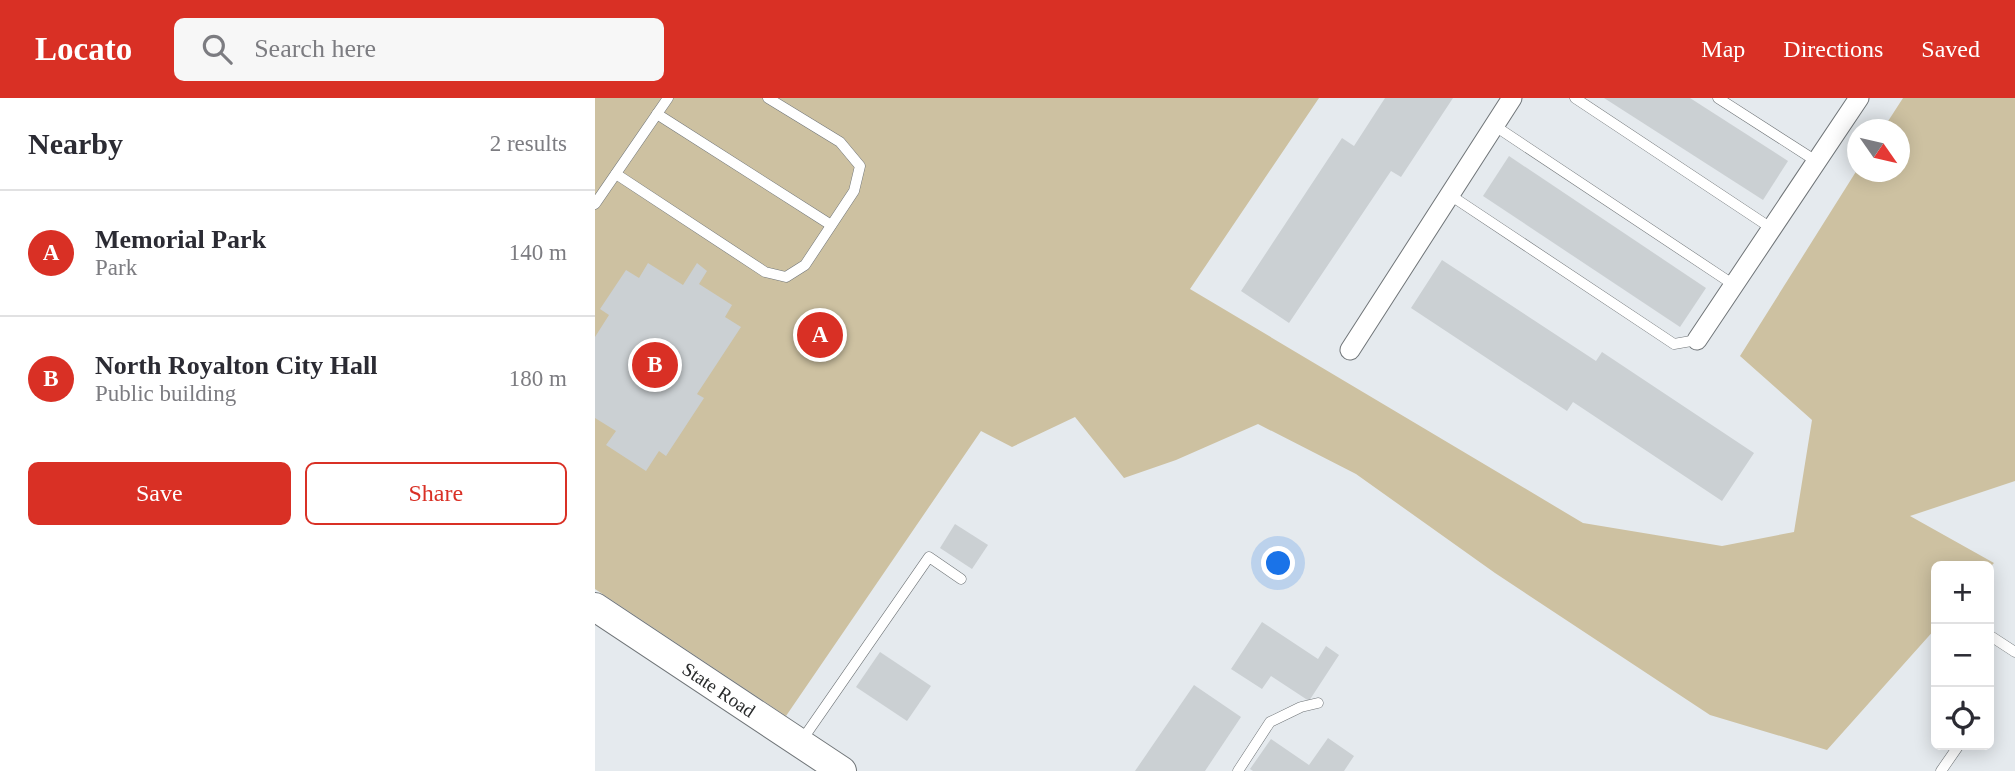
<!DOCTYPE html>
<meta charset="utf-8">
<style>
:root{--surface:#fff;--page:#f7f7f7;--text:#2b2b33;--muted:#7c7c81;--line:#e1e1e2;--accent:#d93025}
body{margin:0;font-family:Georgia,serif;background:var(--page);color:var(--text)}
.controls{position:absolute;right:21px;bottom:21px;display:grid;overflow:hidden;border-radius:10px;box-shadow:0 4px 18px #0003}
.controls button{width:63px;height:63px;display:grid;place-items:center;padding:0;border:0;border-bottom:2px solid var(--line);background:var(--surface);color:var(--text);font:35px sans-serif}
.compass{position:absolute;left:1252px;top:21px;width:63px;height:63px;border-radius:50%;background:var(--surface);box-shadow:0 4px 18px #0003;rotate:124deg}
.you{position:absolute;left:684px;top:466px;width:24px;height:24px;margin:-18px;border:5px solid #fff;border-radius:50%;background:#1a73e8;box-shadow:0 0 0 10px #1a73e833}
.badge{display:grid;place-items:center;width:46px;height:46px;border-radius:50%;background:var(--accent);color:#fff;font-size:23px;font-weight:700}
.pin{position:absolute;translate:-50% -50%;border:4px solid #fff;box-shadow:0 2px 7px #0006}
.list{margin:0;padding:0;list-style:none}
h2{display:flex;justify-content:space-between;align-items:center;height:91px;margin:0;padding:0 28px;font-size:30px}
h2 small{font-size:23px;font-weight:400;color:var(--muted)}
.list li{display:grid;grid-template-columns:46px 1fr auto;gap:21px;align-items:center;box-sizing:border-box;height:126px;padding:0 28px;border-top:2px solid var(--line)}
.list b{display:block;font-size:26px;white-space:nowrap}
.list p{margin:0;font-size:23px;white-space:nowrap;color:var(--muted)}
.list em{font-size:23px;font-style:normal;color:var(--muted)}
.actions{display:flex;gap:14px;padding:21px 28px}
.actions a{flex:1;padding:16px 0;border:2px solid var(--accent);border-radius:10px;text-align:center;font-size:24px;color:var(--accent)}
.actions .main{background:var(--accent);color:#fff}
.icon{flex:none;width:38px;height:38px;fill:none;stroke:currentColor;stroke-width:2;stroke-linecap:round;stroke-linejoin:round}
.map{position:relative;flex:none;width:1420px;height:673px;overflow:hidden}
header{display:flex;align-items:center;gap:42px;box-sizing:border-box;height:98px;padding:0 35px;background:var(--accent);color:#fff}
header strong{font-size:33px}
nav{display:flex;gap:38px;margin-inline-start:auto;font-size:24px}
.search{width:490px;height:63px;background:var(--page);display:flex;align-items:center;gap:18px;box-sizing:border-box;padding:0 24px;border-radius:10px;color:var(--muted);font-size:26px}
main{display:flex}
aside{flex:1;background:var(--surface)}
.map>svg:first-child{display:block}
.green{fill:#cdc1a1}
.building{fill:#cbd0d3}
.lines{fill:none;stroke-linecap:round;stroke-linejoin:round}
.service-casing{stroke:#707578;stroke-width:11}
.minor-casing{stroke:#707578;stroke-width:21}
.secondary-casing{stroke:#707578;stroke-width:30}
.service{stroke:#fff;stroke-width:10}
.minor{stroke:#fff;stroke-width:19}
.secondary{stroke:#fff;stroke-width:28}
.labels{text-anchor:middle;stroke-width:5;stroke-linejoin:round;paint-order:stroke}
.street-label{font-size:19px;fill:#282a2b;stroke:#fff}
</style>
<header>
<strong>Locato</strong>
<div class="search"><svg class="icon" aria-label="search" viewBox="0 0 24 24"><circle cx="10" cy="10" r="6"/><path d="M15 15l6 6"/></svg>Search here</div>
<nav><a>Map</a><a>Directions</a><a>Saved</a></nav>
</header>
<main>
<aside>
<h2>Nearby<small>2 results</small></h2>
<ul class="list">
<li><span class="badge">A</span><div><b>Memorial Park</b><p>Park</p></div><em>140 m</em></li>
<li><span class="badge">B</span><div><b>North Royalton City Hall</b><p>Public building</p></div><em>180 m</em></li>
</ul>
<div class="actions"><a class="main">Save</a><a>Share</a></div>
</aside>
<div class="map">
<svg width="1420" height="673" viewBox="0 0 1420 673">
<rect width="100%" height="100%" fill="#e5eaee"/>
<!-- green -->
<polygon class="green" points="0,0 724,0 595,191 988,425 1127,448 1199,434 1217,322 1145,258 1262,72 1304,74 1304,32 1288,31 1308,0 1420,0 1420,383 1315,418 1399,465 1394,470 1394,468 1341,468 1341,530 1232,652 1115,617 900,475 761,376 663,326 581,362 529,380 480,319 417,349 386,333 191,618 0,491"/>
<!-- building -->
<g class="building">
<polygon points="790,0 858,0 806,79 796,73 694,225 646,193 747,40 759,48"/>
<polygon points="1009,0 1095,0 1193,63 1168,102"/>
<polygon points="914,58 1111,190 1085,229 888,98"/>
<polygon points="847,162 1001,263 1007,254 1159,355 1127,403 978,304 972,313 816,210"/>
<polygon points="53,165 88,187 102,165 112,173 104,186 137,207 130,219 146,229 102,296 109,300 71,358 64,353 51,373 11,347 21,333 0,320 0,239 14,217 5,211 31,172 44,180"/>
<polygon points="360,426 393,447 377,471 345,450"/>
<polygon points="667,524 723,561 731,548 744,557 714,603 676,578 667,591 636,571"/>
<polygon points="285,554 336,588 312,623 261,589"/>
<polygon points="599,587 646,619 610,673 540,673"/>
<polygon points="733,640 759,658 749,673 658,673 655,671 676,641 714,667"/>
</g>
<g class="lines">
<defs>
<g id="service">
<polyline points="980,0 1176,130"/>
<polyline points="1123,0 1221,63"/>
<polyline points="62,16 236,127"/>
<polyline points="900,28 1139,187"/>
<polyline points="21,76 170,174 191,179 210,167 259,93 265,68 245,44 173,0"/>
<polyline points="855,97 1079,246 1102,242"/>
<polyline points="0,106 73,0"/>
<polyline points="1394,537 1420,554"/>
<polyline points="207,642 334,459 366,481"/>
<polyline points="643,673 675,624 706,609 723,605"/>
<polyline points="1346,673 1364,647"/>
</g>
<g id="minor">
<polyline points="1102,242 1264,0"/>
<polyline points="755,252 917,0"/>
</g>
<g id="secondary">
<path id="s1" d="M 0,509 L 247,673"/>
</g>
</defs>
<!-- service casing -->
<use href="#service" class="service-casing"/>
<!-- minor casing -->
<use href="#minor" class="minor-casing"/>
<!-- secondary casing -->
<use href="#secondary" class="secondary-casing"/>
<!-- service -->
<use href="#service" class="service"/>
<!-- minor -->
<use href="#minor" class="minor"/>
<!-- secondary -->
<use href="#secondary" class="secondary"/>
</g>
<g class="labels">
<!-- street labels -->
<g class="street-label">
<text dy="7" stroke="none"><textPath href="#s1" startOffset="149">State Road</textPath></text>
</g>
</g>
</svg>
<div class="controls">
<button>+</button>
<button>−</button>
<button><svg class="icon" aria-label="locate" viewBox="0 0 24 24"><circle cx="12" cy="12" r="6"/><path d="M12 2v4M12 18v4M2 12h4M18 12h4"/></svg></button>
</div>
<svg class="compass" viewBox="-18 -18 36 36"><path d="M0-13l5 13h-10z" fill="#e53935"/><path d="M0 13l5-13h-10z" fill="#7c7c81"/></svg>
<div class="you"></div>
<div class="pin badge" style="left:225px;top:237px">A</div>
<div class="pin badge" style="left:60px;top:267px">B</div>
</div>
</main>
